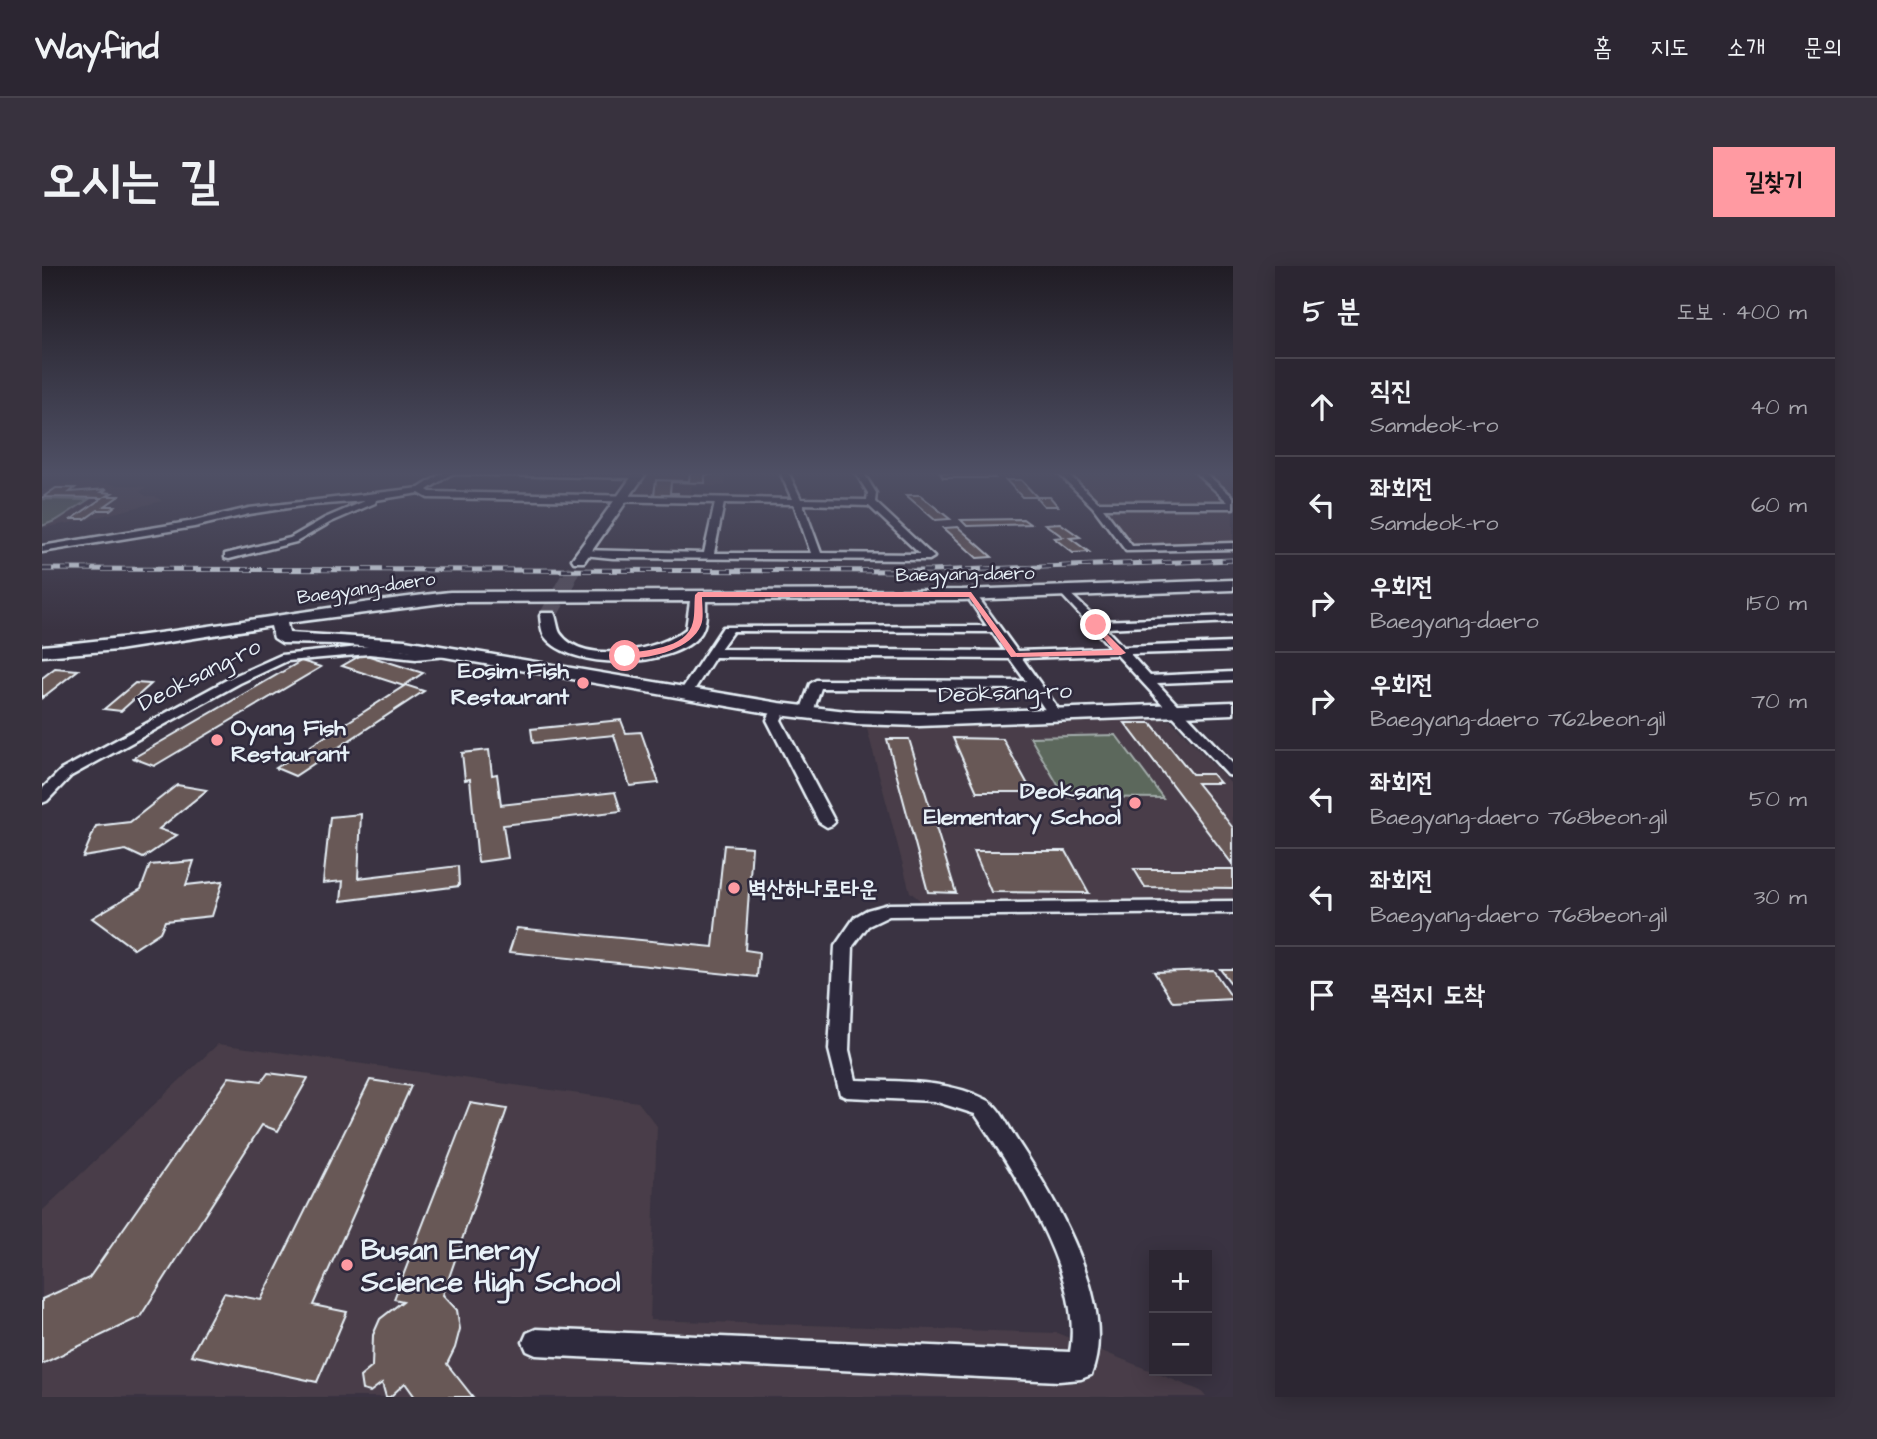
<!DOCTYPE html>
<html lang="ko">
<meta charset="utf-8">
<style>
:root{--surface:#2c2632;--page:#38323e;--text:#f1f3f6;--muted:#a6a5ac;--line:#48434d;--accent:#ff9aa2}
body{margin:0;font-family:"Architects Daughter","Poor Story",sans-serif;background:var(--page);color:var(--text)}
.controls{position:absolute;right:21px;bottom:21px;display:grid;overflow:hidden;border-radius:0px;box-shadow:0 4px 18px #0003}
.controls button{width:63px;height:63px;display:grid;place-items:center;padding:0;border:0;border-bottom:2px solid var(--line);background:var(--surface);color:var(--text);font:35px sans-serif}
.stop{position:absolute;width:21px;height:21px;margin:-16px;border:5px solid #ff9aa2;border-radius:50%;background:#fff}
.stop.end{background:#ff9aa2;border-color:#fff;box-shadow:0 2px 7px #0008}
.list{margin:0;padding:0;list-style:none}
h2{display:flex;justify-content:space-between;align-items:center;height:91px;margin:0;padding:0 28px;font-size:30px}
h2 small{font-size:23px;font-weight:400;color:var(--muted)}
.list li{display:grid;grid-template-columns:46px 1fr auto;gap:21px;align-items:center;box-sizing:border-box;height:98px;padding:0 28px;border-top:2px solid var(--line)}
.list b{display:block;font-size:26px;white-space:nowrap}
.list p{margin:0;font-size:23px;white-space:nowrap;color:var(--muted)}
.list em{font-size:23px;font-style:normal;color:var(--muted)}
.icon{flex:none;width:38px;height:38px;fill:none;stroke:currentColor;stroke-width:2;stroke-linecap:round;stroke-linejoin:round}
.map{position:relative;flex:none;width:1191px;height:1131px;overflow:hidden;border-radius:0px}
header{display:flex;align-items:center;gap:42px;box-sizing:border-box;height:98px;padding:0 35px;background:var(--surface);border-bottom:2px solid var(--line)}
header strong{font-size:33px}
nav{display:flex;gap:38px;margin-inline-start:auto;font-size:24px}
.intro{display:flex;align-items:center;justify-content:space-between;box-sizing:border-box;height:168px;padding:0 42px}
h1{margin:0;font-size:49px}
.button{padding:18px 32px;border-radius:0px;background:var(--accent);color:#111;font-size:24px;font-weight:700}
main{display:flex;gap:42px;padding:0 42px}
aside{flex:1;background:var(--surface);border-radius:0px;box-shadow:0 4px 18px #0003}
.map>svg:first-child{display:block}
.built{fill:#483e48}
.green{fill:#5b675c;stroke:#a2acaa;stroke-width:2}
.building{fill:#685856;stroke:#e8f1f8;stroke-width:2}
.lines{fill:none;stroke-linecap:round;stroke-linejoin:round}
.secondary-tunnel-far1{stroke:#54505d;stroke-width:13;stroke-dasharray:13 7;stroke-linecap:butt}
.secondary-tunnel{stroke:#54505d;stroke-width:17;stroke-dasharray:17 9;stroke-linecap:butt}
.street-casing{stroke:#e8f1f8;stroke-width:5}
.secondary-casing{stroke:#e8f1f8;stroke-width:5}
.street{fill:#2f2a3d;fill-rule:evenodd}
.secondary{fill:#2f2a3d;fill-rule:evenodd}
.rail-casing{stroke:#e8f1f8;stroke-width:5}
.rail{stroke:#2f2a3d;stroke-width:3.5;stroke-dasharray:10;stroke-linecap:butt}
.route{fill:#ff9aa2}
.poi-dot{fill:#ff9aa2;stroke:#2f2a3d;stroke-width:2.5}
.labels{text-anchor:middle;stroke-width:5;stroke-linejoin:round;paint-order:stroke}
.far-street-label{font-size:19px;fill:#e8f1f8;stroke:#2f2a3d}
.poi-label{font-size:23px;font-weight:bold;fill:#e8f1f8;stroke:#2f2a3d;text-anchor:end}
.street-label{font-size:23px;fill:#e8f1f8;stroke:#2f2a3d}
.near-poi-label{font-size:28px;font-weight:bold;fill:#e8f1f8;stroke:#2f2a3d;text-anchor:start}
</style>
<header>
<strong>Wayfind</strong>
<nav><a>홈</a><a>지도</a><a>소개</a><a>문의</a></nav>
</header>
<div class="intro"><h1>오시는 길</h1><a class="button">길찾기</a></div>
<main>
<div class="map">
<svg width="1191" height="1131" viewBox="0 0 1191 1131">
<rect width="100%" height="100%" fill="#3a3342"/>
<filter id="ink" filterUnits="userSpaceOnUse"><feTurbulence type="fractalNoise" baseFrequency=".0143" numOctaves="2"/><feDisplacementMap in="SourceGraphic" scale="14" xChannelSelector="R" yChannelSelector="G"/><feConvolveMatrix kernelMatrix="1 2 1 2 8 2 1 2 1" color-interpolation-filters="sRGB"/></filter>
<g filter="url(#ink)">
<!-- built -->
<g class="built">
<polygon points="607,206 683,206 683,220 650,220 648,233 592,231"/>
<polygon points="1024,206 1191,206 1191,277 1092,283 1063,243"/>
<polygon points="46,216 104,221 98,226 104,230 113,230 120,235 48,253 0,262 0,225 20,218"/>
<polygon points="1118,451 1130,455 1191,520 1191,635 886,641 868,626 824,459 898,460"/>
<polygon points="176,778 596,836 615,860 608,1054 1015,1067 1159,1125 1164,1131 0,1131 0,945"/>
</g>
<!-- green -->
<g class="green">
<polygon points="0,233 46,234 15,254 0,260"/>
<polygon points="1074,469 1121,532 1023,531 988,471"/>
</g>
<!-- building -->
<g class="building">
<polygon points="648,206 670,206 670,209 663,209 663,217 629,216 628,227 636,227 636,229 612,229 614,214 647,215"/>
<polygon points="898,207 949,208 953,212 901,212"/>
<polygon points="964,214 979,214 995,231 1008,231 1016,240 1002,240 994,231 980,231"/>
<polygon points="14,222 33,222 28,226 65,223 60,226 70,227 65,230 77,230 63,240 73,240 68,244 56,244 43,253 30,253 60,232 1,231"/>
<polygon points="864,229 878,229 908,253 893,254"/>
<polygon points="981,253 988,258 925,260 919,254"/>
<polygon points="1018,257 1038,271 1028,272 1047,286 1031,287 1012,272 1021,271 1003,258"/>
<polygon points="916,261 950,291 935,292 902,262"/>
<polygon points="321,388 381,407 363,419 382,425 253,510 234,502 362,420 300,400"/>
<polygon points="259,395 279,401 112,500 91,492"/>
<polygon points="13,402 36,404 0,432 0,412"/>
<polygon points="93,417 109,418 79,445 62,443"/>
<polygon points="579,454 584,467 599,466 617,517 588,520 572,469 491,477 489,463"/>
<polygon points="1083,457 1109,457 1150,508 1170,508 1178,517 1155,517 1191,562 1191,599"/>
<polygon points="911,472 961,473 990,526 935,526"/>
<polygon points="845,473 867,473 914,627 886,626"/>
<polygon points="447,484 450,509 455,508 459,539 573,526 579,545 461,559 466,592 436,596 428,513 423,514 420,487"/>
<polygon points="135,519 165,524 117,563 135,569 101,592 84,584 41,591 54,560 88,556"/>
<polygon points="319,548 316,612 416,600 417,620 299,635 301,615 281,617 288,551"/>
<polygon points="682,579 710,581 703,684 717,686 715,711 467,686 475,662 671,681"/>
<polygon points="932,585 1024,585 1047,627 949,626"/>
<polygon points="152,595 144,619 181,615 170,650 123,655 118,666 92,683 50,652 99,623 108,599"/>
<polygon points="1092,603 1191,603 1191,622 1103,621"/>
<polygon points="1178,703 1191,703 1191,720"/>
<polygon points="1171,704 1191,733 1131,736 1112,706"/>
<polygon points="226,807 266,812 236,865 220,859 98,1051 0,1098 0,1033 47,1012 187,811 220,815"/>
<polygon points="328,814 369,820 271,1039 305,1046 275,1116 149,1089 182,1027 219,1034"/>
<polygon points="428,837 465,843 401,1029 415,1044 418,1063 413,1082 405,1098 431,1131 373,1131 363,1117 348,1131 344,1131 340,1117 328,1126 320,1124 318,1111 330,1101 331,1069 338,1053 361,1035 352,1033"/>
</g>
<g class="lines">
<!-- secondary-tunnel-far1 -->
<polyline class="secondary-tunnel-far1" points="526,314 537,293"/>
<!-- secondary-tunnel -->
<polyline class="secondary-tunnel" points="506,350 527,312"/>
<defs>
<g id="street">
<path d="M 402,206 L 596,208 L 600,210 L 596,212 L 409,208 L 385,224 L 388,226 L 750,233 L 738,206 L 746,206 L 759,233 L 825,234 L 826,227 L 813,206 L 821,206 L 834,227 L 833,236 L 892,291 L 887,294 L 571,292 L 541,289 L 538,288 L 538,284 L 662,287 L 673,237 L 386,232 L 377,227 L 334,234 L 333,237 L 289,256 L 254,276 L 187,293 L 183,292 L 183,288 L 248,272 L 283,252 L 323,235 L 259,240 L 207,248 L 152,261 L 0,286 L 0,280 L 152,255 L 207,242 L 377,222 ZM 682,237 L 752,238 L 769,287 L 672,287 ZM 761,238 L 827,240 L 878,288 L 779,287 Z"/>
<polygon points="1015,206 1024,206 1056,236 1186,236 1153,206 1162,206 1191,231 1191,242 1061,242 1090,280 1191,277 1191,283 1084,285 1051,241"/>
<path d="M 1023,323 L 1057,355 L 1191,350 L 1191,356 L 1063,362 L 1081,381 L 1191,377 L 1191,385 L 1088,388 L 1108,410 L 1191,406 L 1191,414 L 1115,417 L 1191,498 L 1191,510 L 1186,509 L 1075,389 L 980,392 L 1020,448 L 1013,452 L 1008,451 L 989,423 L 779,422 L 770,449 L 765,450 L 758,446 L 768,418 L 774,414 L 984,415 L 968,393 L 673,391 L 649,429 L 644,430 L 638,426 L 681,361 L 945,360 L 924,329 L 929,326 L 933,327 L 975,385 L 1069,382 L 1019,328 L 1018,326 ZM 691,365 L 950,366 L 963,385 L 678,383 Z"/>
<polygon points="327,380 374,385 405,382 411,386 405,390 374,393 327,388 245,395 198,417 29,510 5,535 0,537 0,523 19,504 190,411 239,389"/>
<polygon points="737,439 744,443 739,454 793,556 790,559 785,561 777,556 725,454 732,440"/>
<path d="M 1191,635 L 1191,647 L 847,650 L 826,660 L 811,680 L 807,784 L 814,814 C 857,816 905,813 945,834 C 958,840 968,864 976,876 C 1014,934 1077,1039 1049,1109 L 1039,1113 L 1017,1115 L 494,1089 L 485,1085 L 481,1076 L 485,1067 L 494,1063 L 1028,1086 C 1042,1013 973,907 933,848 L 892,835 L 805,831 L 798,828 L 787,784 L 793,680 L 813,651 L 825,644 L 847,638 Z"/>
</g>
<g id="secondary">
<polygon points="593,206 605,206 542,296 532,296 530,293"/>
<path d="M 1191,314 L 1191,324 L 920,334 L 664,335 C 664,345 665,357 659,367 C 634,403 530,406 503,371 C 499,365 499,357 498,350 L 500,347 L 512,347 C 515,353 515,361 518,367 C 541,401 618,384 644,363 L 648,335 L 408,336 L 245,357 L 247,367 L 363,374 L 737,437 L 813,446 L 877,448 L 1191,436 L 1191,448 L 877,460 L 813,458 L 737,449 L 363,384 L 297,378 L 240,377 L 232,372 L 229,360 L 76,384 L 0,390 L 0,380 C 137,369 271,341 408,326 L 920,324 Z"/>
</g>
</defs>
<!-- street casing -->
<use href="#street" class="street-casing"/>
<!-- secondary casing -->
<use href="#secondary" class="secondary-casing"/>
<!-- street -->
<use href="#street" class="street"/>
<!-- secondary -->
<use href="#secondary" class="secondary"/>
<defs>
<polyline id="rail" points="0,303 888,305 1191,294"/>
</defs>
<!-- rail casing -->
<use href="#rail" class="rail-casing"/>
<!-- rail -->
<use href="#rail" class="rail"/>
</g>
</g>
<!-- sky -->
<linearGradient id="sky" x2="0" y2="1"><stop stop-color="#201c24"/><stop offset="0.57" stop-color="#4f5065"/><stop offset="1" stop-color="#4f5065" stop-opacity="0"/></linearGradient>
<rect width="1191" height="364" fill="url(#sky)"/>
<!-- route -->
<path class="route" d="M 656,326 L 929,326 L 974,387 L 1072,384 L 1050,359 L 1054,357 L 1084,387 L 1079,389 L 969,391 L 927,331 L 660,331 C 660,339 662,352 659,359 C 649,385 603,394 580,392 L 580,388 C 601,384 645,384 651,356 C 653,348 652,338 653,329 Z"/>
<!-- markers -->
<g class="poi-dot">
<circle cx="541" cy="417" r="7"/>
<circle cx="175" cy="474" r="7"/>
<circle cx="1093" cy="537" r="7"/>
<circle cx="692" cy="622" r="7"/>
<circle cx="305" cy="999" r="7"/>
</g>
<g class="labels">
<!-- far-street labels -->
<g class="far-street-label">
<text transform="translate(923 307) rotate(-1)" y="7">Baegyang-daero</text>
<text transform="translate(324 321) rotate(-8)" y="7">Baegyang-daero</text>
</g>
<!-- poi labels -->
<g class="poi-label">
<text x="527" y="412">Eosim Fish<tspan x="527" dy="26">Restaurant</tspan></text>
<text x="189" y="469" text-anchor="start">Oyang Fish<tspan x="189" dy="26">Restaurant</tspan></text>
<text x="1079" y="532">Deoksang<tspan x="1079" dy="26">Elementary School</tspan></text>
<text x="706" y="630" text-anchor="start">벽산하나로타운</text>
</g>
<!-- street labels -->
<g class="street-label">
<text transform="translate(157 408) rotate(-27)" y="8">Deoksang-ro</text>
<text transform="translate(963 426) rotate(-2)" y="8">Deoksang-ro</text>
</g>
<!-- near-poi labels -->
<g class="near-poi-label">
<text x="319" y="993">Busan Energy<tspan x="319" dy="32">Science High School</tspan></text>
</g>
</g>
</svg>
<div class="controls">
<button>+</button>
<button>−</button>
</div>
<div class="stop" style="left:583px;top:390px"></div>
<div class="stop end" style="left:1054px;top:359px"></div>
</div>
<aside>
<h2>5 분<small>도보 · 400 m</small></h2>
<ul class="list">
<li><svg class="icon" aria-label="ahead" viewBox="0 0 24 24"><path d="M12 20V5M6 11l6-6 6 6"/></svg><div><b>직진</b><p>Samdeok-ro</p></div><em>40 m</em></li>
<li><svg class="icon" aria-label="left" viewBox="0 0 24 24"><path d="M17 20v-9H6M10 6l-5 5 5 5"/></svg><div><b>좌회전</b><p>Samdeok-ro</p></div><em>60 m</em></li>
<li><svg class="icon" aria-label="right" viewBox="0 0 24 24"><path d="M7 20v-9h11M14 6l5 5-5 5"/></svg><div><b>우회전</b><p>Baegyang-daero</p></div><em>150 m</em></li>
<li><svg class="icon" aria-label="right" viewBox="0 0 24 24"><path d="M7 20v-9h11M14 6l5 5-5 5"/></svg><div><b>우회전</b><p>Baegyang-daero 762beon-gil</p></div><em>70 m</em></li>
<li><svg class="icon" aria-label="left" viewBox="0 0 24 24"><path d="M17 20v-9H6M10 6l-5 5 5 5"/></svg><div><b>좌회전</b><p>Baegyang-daero 768beon-gil</p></div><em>50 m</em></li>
<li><svg class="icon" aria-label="left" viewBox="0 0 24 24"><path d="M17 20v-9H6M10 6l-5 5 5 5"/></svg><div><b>좌회전</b><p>Baegyang-daero 768beon-gil</p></div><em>30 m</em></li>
<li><svg class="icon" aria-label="arrive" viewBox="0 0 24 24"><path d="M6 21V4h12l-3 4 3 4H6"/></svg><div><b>목적지 도착</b></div></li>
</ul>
</aside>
</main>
